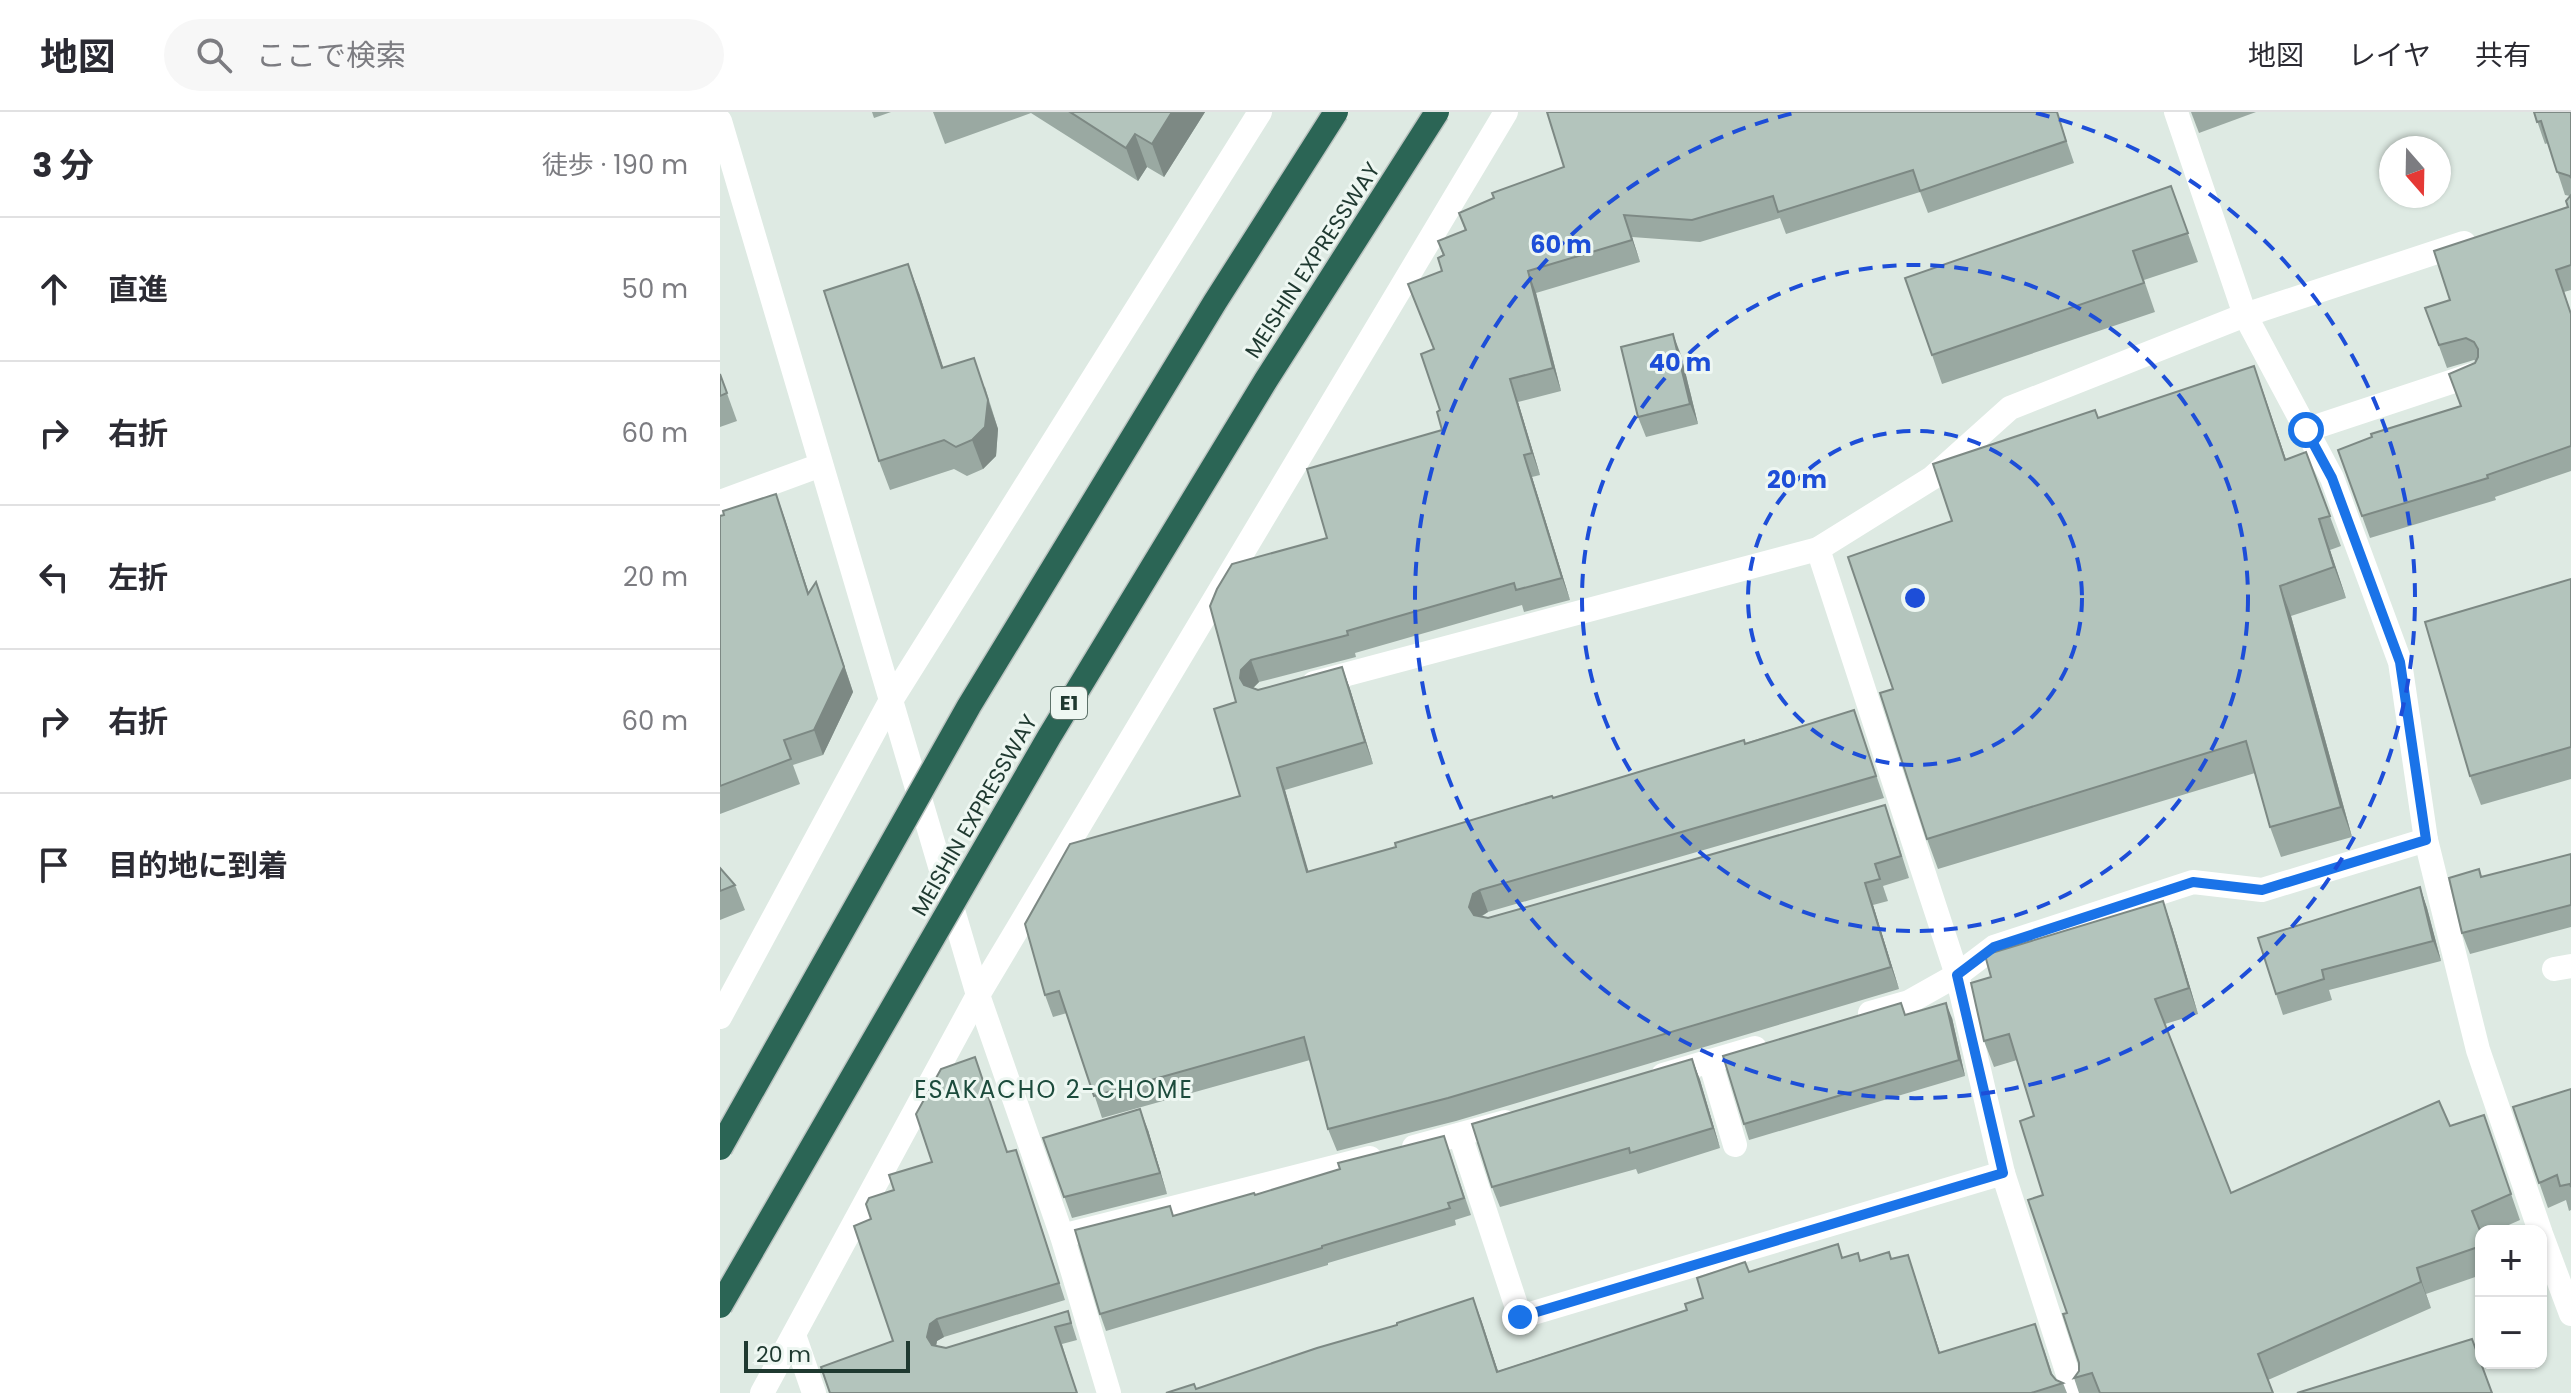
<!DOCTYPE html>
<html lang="ja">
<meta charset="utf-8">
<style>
:root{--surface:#fff;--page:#f7f7f7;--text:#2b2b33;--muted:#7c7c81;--line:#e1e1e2}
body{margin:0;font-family:Poppins,"Noto Sans JP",sans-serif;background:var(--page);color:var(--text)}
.controls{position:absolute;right:24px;bottom:24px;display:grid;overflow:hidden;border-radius:16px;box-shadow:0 2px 6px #0004}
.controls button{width:72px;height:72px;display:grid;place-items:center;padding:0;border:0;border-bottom:2px solid var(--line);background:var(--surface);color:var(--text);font:40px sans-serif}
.compass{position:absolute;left:1659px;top:24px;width:72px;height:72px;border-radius:50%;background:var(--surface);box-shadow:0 2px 6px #0004;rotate:160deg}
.scale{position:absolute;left:24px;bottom:20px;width:166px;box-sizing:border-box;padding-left:8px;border:4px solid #1f3930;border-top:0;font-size:22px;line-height:28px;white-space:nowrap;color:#1f3930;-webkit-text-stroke:6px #eef7f2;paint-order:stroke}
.stop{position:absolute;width:24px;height:24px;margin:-18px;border:6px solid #1a73e8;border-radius:50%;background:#fff}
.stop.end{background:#1a73e8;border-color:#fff;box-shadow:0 2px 8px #0008}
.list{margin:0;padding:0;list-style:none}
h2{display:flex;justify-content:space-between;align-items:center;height:104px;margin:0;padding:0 32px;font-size:34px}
h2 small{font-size:26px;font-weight:400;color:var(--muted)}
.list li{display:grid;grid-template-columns:52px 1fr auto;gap:24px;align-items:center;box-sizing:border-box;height:144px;padding:0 32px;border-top:2px solid var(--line)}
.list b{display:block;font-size:30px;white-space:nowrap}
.list em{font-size:26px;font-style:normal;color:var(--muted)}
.icon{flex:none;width:44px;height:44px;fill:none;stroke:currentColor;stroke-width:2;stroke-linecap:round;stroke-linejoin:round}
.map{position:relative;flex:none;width:1851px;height:1281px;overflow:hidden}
header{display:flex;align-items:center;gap:48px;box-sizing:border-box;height:112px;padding:0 40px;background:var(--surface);border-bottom:2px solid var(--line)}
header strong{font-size:38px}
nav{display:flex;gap:44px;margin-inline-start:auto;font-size:28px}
.search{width:560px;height:72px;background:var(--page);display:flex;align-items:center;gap:20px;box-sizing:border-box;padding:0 28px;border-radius:44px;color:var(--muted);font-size:30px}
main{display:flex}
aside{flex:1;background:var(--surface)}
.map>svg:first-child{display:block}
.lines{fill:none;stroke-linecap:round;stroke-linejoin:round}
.service{stroke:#fff;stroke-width:24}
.minor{stroke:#fff;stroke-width:24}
.motorway-bridge-casing{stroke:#bcc4c1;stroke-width:27;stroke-linecap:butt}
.motorway-bridge{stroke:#2b6555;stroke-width:24}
.wall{fill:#9aa9a2}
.shaded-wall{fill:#7d8984}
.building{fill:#b3c4bc;stroke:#7d8984;stroke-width:2}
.route{stroke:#1a73e8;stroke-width:10}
.ring{fill:none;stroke:#1d4ed8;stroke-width:4;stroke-dasharray:14 10}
.labels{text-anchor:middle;stroke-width:6;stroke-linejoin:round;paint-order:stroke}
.shield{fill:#eef7f2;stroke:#5d726a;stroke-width:2}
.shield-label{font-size:20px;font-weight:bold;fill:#1f3930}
.street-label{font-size:22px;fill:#1f3930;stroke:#eef7f2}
.neighbourhood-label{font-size:24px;letter-spacing:2px;fill:#1c4b3c;stroke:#eef7f2}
.centre{fill:#1d4ed8;stroke:#eef7f2;stroke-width:4}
.ring-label{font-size:24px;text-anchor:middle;font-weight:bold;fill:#1d4ed8;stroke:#eef7f2;stroke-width:6;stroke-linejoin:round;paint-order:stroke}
</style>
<header>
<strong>地図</strong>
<div class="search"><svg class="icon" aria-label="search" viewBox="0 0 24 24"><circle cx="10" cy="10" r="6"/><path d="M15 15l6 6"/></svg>ここで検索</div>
<nav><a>地図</a><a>レイヤ</a><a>共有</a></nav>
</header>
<main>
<aside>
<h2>3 分<small>徒歩 · 190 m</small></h2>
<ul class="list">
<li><svg class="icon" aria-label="ahead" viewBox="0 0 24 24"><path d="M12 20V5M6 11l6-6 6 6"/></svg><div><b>直進</b></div><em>50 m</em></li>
<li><svg class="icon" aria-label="right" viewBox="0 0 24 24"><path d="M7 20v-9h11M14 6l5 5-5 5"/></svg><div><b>右折</b></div><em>60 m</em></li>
<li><svg class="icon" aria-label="left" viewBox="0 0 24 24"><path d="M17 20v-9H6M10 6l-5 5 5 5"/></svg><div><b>左折</b></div><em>20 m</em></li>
<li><svg class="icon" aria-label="right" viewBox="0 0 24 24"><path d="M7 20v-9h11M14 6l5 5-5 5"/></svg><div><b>右折</b></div><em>60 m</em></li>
<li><svg class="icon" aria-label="arrive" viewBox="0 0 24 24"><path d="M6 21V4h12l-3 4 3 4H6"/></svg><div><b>目的地に到着</b></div></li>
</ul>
</aside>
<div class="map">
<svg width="1851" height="1281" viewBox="0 0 1851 1281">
<rect width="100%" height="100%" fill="#deeae3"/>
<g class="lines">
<!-- service -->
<polyline class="service" points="1586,318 1752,263"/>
<!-- minor -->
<g class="minor">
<polyline points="1456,0 1525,203 1612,366 1680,550 1706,728 1758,938 1820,1119"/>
<polyline points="0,9 258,883 342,1124 389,1281"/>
<polyline points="0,390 101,353"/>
<polyline points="1098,437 1237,863 1283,1061 1354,1281"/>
<polyline points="594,571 1098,437 1212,366 1290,296 1525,203 1744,131"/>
<polyline points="1834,857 1851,854"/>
<polyline points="1150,901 1189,890 1237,863 1274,835 1473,770 1542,778 1706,728"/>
<polyline points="0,905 170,590 540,0"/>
<polyline points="990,949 1015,1033"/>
<polyline points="943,963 1035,936"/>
<polyline points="740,1023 800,1205 1283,1061"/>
<polyline points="694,1035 785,1010"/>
<polyline points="1821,1122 1851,1202"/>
<polyline points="342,1124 650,1046"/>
<polyline points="74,1223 94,1281"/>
<polyline points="42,1281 258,883 786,0"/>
</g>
<defs>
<g id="motorway-bridge">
<polyline points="0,1036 249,594 495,190 616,0"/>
<polyline points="0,1194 329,625 546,268 717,0"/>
</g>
</defs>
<!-- motorway-bridge casing -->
<use href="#motorway-bridge" class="motorway-bridge-casing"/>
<!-- motorway-bridge -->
<use href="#motorway-bridge" class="motorway-bridge"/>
</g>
<!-- wall -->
<g class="wall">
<polygon points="152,0 171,0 154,6"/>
<polygon points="213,0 485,0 444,65 427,55 418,69 311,1 225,32"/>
<polygon points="827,0 1337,0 1354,51 1208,101 1200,80 1066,122 1060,106 980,130 912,125 920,150 816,181 841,279 798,290 820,363 812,365 850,488 804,500 802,493 635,541 636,545 539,570 533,576 538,578 622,555 630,577 653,652 565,678 588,760 676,735 833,686 1025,631 1134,598 1164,686 768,800 761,805 768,806 1173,715 1189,766 1163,774 1168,789 1153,793 1179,877 736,1009 617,1039 608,1017 590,948 382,1006 347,901 333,905 325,883 520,684 516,590 490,494 607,426 722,318 713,237 723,143 718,129 745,118 739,101 774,86 844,55"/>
<polygon points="1471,0 1536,0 1479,21"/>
<polygon points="1814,0 1851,0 1851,178 1844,180 1851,201 1851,359 1775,385 1776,388 1650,426 1618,338 1741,294 1756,249 1754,248 1727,256 1705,196 1730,188 1848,95 1850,84 1845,83 1828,31 1825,32"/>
<polygon points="1451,74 1478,150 1424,168 1435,200 1222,272 1212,243"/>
<polygon points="199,181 223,256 265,275 278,317 276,344 263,357 247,364 234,357 170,378 159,349"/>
<polygon points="961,243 978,312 926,325 918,305"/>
<polygon points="1534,254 1566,347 1586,340 1621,434 1610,438 1626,486 1571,504 1632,725 1561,745 1550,715 1535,661 1218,757 1207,727 1173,577 1232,409 1378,306"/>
<polygon points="0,262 17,309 0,315"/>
<polygon points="56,382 89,481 105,495 133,580 103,643 73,653 80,672 0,702 0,404"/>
<polygon points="1851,467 1851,667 1761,693 1750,664"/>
<polygon points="1851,742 1851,815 1750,842 1742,821 1762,765"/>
<polygon points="0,756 15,773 25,798 0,808"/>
<polygon points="1700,775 1707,796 1721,849 1609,878 1612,888 1563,903 1556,882"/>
<polygon points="1452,815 1478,902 1445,912 1511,1081 1764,1003 1800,1108 1775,1119 1761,1119 1761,1163 1706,1182 1711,1196 1548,1268 1553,1281 1359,1281 1354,1266 1359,1259 1359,1251 1347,1201 1323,1083 1314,1004 1297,948 1274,955 1264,929"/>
<polygon points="1186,902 1232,906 1245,964 1029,1028 1024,1012"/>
<polygon points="972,947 980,968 1000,1036 918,1062 916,1057 780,1095 772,1075"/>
<polygon points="1851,977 1851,1098 1849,1099 1846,1088 1828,1096 1793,995"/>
<polygon points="428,1018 447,1082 352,1106 323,1026"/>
<polygon points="287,1040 302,1055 345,1188 224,1225 217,1229 216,1234 226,1236 348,1199 357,1228 342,1232 357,1281 110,1281 173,1229 151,1107 174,1078"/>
<polygon points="730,1041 751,1103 735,1108 736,1113 608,1151 608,1153 386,1219 380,1202 454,1104"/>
<polygon points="1188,1143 1220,1241 1324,1237 1333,1264 1336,1268 1343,1271 1347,1281 446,1281 476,1277 677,1213 753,1186 778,1259 967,1198 983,1186 1029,1160 1123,1146 1140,1149 1171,1147"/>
</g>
<!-- shaded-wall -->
<g class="shaded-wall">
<polygon points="452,0 485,0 444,65 432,32"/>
<polygon points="415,22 427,55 418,69 406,36"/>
<polygon points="904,103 912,125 920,150 912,128"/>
<polygon points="188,152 199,181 233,285 222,256"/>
<polygon points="808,159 816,181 841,279 833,256"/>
<polygon points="953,222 961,243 978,312 970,292"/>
<polygon points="254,246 278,317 276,344 263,357 252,328"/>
<polygon points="1534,254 1545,285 1576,378 1565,348"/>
<polygon points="790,267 798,290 820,363 812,341"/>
<polygon points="804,343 812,365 850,488 842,466"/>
<polygon points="56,382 65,407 97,508 88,482"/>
<polygon points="1599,407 1610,438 1626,486 1614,455"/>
<polygon points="96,470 133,580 103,643 94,618"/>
<polygon points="1560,474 1571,504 1632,725 1621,695"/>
<polygon points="531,548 539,570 529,580 520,566 521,558"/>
<polygon points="622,555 630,577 653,652 645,630"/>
<polygon points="557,656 565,678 595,782 587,760"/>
<polygon points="1145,771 1153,793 1179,877 1171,855"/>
<polygon points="1700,775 1707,796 1721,849 1713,829"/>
<polygon points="760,778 768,800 761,804 757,817 749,795 753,782"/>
<polygon points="1443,789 1452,815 1478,902 1469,876"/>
<polygon points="1226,891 1232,906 1245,964 1239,948"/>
<polygon points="972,947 980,968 1000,1036 993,1016"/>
<polygon points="420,997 428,1018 447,1082 440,1061"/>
<polygon points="1188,1143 1196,1167 1228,1266 1219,1241"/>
<polygon points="1697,1156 1706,1182 1711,1196 1701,1170"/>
<polygon points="753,1186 762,1210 785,1281 777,1260"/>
<polygon points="217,1207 224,1225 217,1229 214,1243 207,1225 210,1212"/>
</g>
<!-- building -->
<g class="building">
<polygon points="350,0 452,0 432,32 415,22 406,36"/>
<polygon points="827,0 1337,0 1346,29 1200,79 1193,58 1058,100 1053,84 972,108 904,103 912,128 808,159 833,256 790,267 812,341 804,343 842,466 796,478 794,471 627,519 628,523 531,548 521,558 520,566 524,573 538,578 622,555 645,630 557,656 587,760 676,735 675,731 832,684 833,686 1024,628 1025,632 1134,598 1156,664 760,778 753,782 749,795 754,803 768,806 1165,693 1181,744 1155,752 1160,767 1145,771 1171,855 728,986 608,1017 584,925 374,984 339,879 325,883 305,812 350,732 520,684 494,597 516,590 490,494 497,477 512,452 607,426 587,357 722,318 717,300 720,298 701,242 714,237 688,172 722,159 718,146 724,143 718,129 746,118 739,101 774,86 772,81 844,55"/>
<polygon points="1814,0 1851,0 1851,66 1850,64 1837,60 1821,9 1817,10"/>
<polygon points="1451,74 1468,121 1413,139 1424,171 1212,243 1185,166"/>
<polygon points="1851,83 1851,153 1836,158 1851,202 1851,334 1767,363 1768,366 1642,404 1618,338 1652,325 1651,322 1741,294 1729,262 1755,251 1758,245 1758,237 1754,230 1746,226 1719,233 1705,196 1730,188 1714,139 1848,95 1846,89"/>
<polygon points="188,152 222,256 254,246 268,288 265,315 252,328 236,335 224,328 159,349 104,179"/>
<polygon points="953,222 970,292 918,305 901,235"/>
<polygon points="1534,254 1565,348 1586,340 1610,404 1599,407 1614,455 1560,474 1621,695 1550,715 1526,629 1207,727 1160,581 1173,577 1128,445 1232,409 1213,352 1375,298 1378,306"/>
<polygon points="0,262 7,281 0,284"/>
<polygon points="56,382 88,482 96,470 124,555 94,618 64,628 71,647 0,674 0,404 4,403 3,399"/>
<polygon points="1851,467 1851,635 1750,664 1705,510"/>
<polygon points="1851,742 1851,793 1742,821 1729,766 1759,757 1761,765"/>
<polygon points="0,756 15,773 0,779"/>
<polygon points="1700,775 1713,829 1602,858 1604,867 1556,882 1538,826"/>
<polygon points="1443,789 1469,876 1435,887 1511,1081 1719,989 1730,1014 1764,1003 1791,1082 1752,1099 1761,1121 1761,1134 1697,1156 1701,1170 1538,1242 1553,1281 1380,1281 1372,1261 1354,1266 1359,1259 1359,1251 1343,1202 1347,1201 1308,1088 1323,1083 1300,1009 1314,1004 1289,922 1264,929 1251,871 1271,865 1265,843"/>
<polygon points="1181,891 1185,903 1226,891 1239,948 1024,1012 1003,944"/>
<polygon points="255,945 287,1040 296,1038 339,1171 217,1207 210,1212 207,1225 212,1233 226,1236 348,1199 351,1211 335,1215 357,1281 110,1281 101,1255 173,1229 134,1114 151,1107 146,1092 149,1086 174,1078 169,1063 212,1050 196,1002 221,957"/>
<polygon points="972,947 993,1016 910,1041 909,1036 772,1075 752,1012"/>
<polygon points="1851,977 1851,1075 1850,1072 1840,1074 1837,1063 1819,1071 1793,995"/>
<polygon points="420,997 440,1061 344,1085 323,1026"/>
<polygon points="724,1024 744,1086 728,1091 730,1096 602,1134 602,1136 380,1202 355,1118 450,1094 453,1104 534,1081 535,1083 620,1057 618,1051"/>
<polygon points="1118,1132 1122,1146 1138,1141 1140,1149 1169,1140 1171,1147 1188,1143 1219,1241 1315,1212 1331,1262 1336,1268 1343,1271 1311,1281 446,1281 474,1272 476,1277 597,1236 677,1213 677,1211 753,1186 777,1260 967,1198 965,1192 983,1186 977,1166 1025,1150 1029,1160"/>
<polygon points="1752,1227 1772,1281 1577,1281"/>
</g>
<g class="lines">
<!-- route -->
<polyline class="route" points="800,1205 1283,1061 1237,863 1274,835 1473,770 1542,778 1706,728 1680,550 1612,366 1586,318"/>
</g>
<!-- distance rings -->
<g class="ring">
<circle cx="1195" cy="486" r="167"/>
<circle cx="1195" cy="486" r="333"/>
<path d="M1316 1A500 500 0 1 1 1074 1"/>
</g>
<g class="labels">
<!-- shield labels -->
<rect class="shield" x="331" y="575" width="36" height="32" rx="6"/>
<g class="shield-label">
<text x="349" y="598">E1</text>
</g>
<!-- street labels -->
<g class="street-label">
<text transform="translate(592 148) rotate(-57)" y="8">MEISHIN EXPRESSWAY</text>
<text transform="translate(254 703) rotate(-60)" y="8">MEISHIN EXPRESSWAY</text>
</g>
<!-- neighbourhood labels -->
<g class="neighbourhood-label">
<text x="334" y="986">ESAKACHO 2-CHOME</text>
</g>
</g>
<circle cx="1195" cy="486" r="12" class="centre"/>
<g class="ring-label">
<text x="841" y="141">60 m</text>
<text x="960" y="259">40 m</text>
<text x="1077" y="376">20 m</text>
</g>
</svg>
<div class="controls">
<button>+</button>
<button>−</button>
</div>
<svg class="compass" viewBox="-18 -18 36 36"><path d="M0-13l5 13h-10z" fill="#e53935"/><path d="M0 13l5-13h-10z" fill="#7c7c81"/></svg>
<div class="scale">20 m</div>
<div class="stop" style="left:1586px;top:318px"></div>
<div class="stop end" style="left:800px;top:1205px"></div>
</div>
</main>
